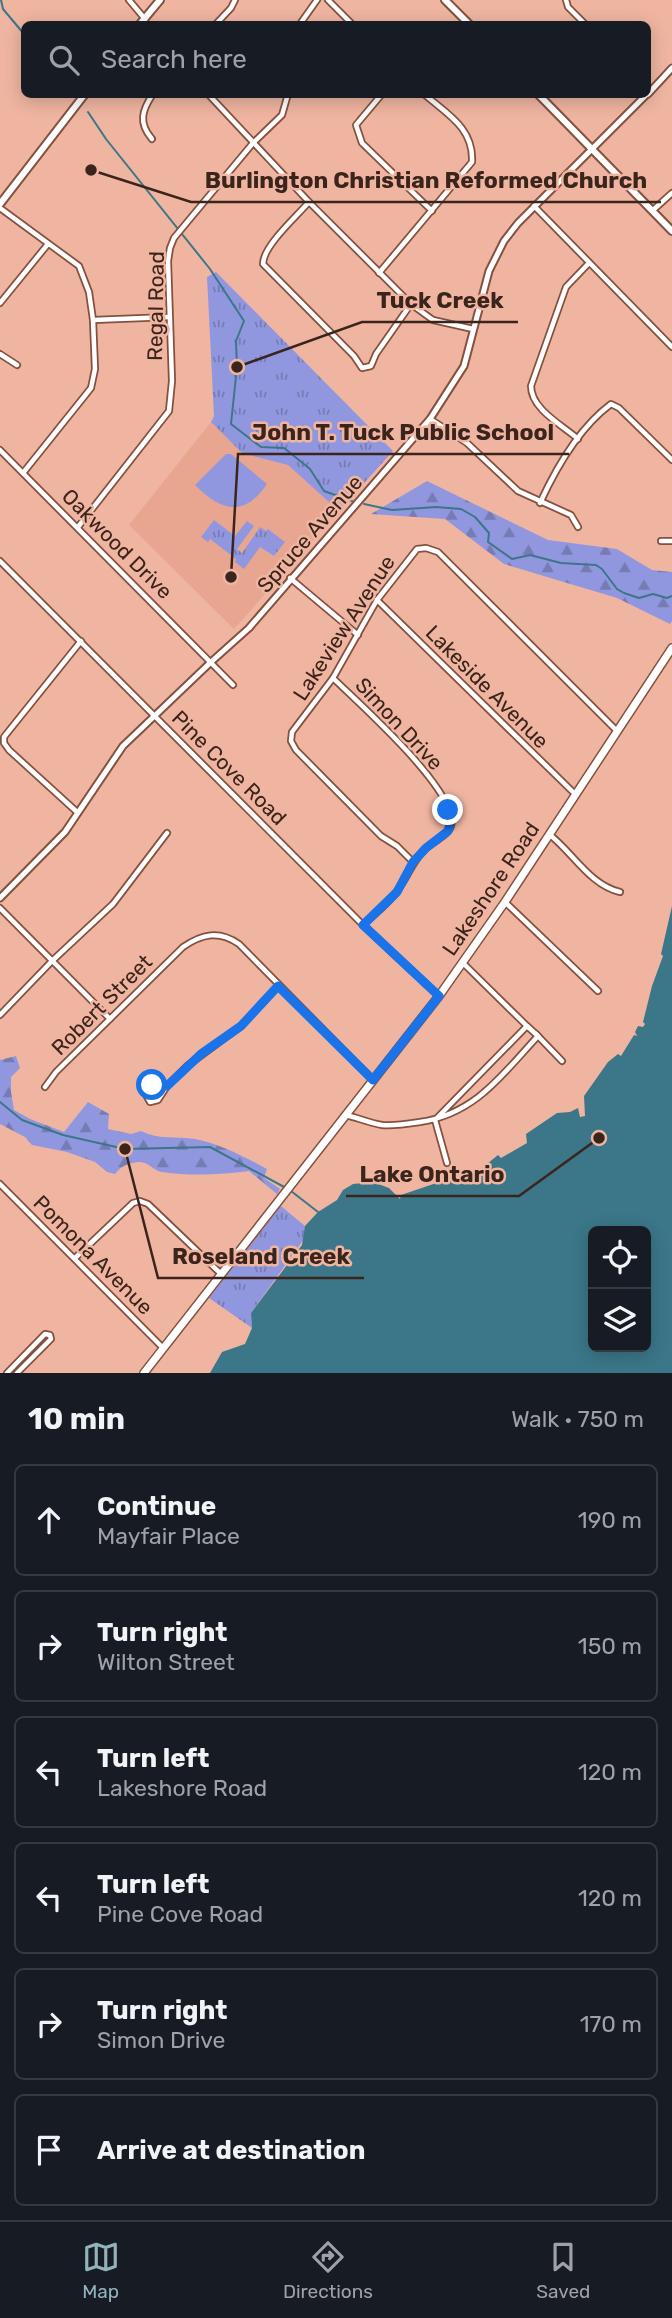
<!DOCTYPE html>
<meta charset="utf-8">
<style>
:root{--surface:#171b24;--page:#242831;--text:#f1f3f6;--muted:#9ea1a6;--line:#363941;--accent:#93b2bc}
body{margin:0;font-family:Rubik,sans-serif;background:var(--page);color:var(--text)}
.controls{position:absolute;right:21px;bottom:21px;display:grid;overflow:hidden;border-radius:10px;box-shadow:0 4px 18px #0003}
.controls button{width:63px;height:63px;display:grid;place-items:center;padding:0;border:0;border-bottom:2px solid var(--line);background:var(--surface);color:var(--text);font:35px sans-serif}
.stop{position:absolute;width:21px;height:21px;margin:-16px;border:5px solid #1a73e8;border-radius:50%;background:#fff}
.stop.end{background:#1a73e8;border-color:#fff;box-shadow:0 2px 7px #0008}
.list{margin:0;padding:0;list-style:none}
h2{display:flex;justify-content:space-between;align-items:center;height:91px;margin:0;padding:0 28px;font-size:30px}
h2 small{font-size:23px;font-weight:400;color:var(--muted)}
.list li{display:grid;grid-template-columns:46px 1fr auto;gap:21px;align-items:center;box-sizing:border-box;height:112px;margin:0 14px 14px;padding:0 14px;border:2px solid var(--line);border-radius:10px}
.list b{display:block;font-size:26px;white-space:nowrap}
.list p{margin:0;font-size:23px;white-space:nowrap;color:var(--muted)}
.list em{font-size:23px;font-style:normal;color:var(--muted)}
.icon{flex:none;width:38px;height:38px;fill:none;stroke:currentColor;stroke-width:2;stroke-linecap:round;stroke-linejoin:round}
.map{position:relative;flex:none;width:672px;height:1373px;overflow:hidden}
.search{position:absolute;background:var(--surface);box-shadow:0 4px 18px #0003;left:21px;right:21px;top:21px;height:77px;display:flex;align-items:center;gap:18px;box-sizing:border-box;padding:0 24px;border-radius:10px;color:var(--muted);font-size:26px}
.sheet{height:847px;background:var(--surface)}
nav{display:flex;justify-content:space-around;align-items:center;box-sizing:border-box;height:98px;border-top:2px solid var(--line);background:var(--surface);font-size:19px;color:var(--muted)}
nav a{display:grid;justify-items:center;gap:4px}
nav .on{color:var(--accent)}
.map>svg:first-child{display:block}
.built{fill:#e8a690}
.forest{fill:url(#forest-firs)}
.park{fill:url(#park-tufts)}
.pitch{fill:#9197df}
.water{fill:#3b7789;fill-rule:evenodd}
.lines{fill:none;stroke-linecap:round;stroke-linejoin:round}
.stream{stroke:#3b7789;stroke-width:2}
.minor-casing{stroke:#845140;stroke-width:8}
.tertiary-casing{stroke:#845140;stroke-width:9}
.secondary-casing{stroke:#845140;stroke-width:10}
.primary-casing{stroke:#845140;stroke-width:10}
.minor{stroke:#fff;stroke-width:4.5}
.tertiary{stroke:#fff;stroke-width:5}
.secondary{stroke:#fff;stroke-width:6}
.primary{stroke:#fff;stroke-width:7}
.route{stroke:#1a73e8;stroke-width:9}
.labels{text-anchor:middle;stroke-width:5;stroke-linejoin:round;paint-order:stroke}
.street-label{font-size:21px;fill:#3a241c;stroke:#efb5a1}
.leader{fill:none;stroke:#3a241c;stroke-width:2.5}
.callout-dot{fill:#3a241c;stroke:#efb5a1;stroke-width:2.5}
.callout-label{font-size:23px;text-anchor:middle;font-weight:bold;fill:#3a241c;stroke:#efb5a1;stroke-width:5;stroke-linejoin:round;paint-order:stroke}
</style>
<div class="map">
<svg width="672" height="1373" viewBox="0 0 672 1373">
<defs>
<pattern id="forest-firs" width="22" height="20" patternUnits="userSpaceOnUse" patternTransform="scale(1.75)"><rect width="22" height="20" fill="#9197df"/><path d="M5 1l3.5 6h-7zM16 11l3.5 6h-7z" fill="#777bb4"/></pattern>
<pattern id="park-tufts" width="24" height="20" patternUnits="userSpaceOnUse" patternTransform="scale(1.75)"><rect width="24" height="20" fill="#9197df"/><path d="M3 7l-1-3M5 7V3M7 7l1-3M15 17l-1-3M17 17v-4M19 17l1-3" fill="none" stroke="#777bb4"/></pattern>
</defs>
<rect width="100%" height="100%" fill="#efb5a1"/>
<!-- built -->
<polygon class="built" points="211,422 242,453 288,464 339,511 234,629 129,525"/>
<!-- forest -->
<g class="forest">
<polygon points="427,481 548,540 617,549 652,570 672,572 672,621 670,624 617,598 504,564 445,519 371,514"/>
<path d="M 16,1056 L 20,1068 L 11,1077 L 11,1092 L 14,1110 L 30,1119 L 64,1132 L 88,1102 L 109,1114 L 108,1129 L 131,1134 L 141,1131 C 159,1140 176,1136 195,1139 C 220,1144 245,1157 267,1169 L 264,1178 L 280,1189 L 277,1194 L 249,1171 C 221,1175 191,1176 162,1172 C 153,1171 149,1161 138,1162 C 128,1163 121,1166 115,1174 L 107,1172 L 95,1162 L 67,1152 L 32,1145 L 25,1137 L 0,1124 L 0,1060 Z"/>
</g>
<!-- park -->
<g class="park">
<polygon points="216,272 393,451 339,511 288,465 242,453 211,422 214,416 207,277"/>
<polygon points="214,520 235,536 247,521 254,526 237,549 242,553 260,527 266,531 268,529 285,542 274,556 260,547 244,569 235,562 236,559 210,539 208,542 201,537"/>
<polygon points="281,1206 305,1226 304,1239 251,1313 252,1328 209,1298"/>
</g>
<!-- pitch -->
<path class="pitch" d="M 226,454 L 231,454 L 267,484 C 244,518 221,511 195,485 Z"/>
<!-- water -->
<path class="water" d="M 672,906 L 672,1373 L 210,1373 L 222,1352 L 245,1344 L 252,1328 L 251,1313 L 302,1245 L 305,1226 L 318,1212 L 337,1200 L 343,1190 L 353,1184 L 373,1182 L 389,1188 L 400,1199 L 401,1195 L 454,1177 L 471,1177 L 498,1155 L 501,1158 L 527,1143 L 526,1134 L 557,1113 L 570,1112 L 578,1108 L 580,1117 L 585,1116 L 584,1096 L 608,1062 L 618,1054 L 621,1056 L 634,1035 L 637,1036 L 635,1032 L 638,1026 L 643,1027 L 645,1024 L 643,1022 L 652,986 L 663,956 L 661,954 ZM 593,1231 L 646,1231 L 646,1347 L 593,1347 Z"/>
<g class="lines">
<!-- stream -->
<g class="stream">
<polyline points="1,0 3,9 24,34"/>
<polyline points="88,112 106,139 210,269 244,321 236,341 237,367 231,424 261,447 284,448 310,469 324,491 352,501"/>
<polyline points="364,504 392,510 436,507 461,509 475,517 489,533 488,542 512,559 530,555 561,563 596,565 602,569 617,589 624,593 639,598 653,594 667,598 672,596"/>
<polyline points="0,1102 22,1120 63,1135 125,1149 210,1147 286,1188"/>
<polyline points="291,1191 318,1212"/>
</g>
<defs>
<g id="minor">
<polyline points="129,0 145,19"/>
<polyline points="328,0 352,24"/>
<polyline points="566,0 568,7 585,24"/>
<polyline points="216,24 231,8 235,0"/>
<polyline points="300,24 317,0"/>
<polyline points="208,94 309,202 411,304 433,320 473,329"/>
<polyline points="382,94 356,125 362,143 432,211"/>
<path d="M 152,139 C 138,123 142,110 153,94"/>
<path d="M 309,202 C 296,217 263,246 263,264 L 354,356 L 362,368 L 371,366 L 376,354 L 411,304"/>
<polyline points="534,206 672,347"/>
<polyline points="0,208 79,266 89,292 93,320 95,369 91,388 23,473"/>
<polyline points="652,211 672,193"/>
<path d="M 379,273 L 472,162 C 474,128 447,114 424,94"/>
<polyline points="0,303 48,244"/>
<polyline points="93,320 169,317"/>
<polyline points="0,354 17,365"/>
<polyline points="430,419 467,443 518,491 571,515 578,527"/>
<path d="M 578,439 C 562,425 531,409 531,386 L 566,287 L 589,263"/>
<polyline points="0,450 233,685"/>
<path d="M 540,503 C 556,468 580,427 611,404 L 619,408 L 672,460"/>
<polyline points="78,527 169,411 172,381 168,261 170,248 174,238 253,143 282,115 288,94"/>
<polyline points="661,541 672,541"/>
<polyline points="0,561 363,925 439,996"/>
<polyline points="290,578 358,635"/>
<polyline points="377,600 575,794"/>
<path d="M 333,678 C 357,702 460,792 451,826 C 448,836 430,843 423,851 C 412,863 407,878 397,891 C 389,904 374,914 363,925"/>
<polyline points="77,812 9,750 4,743 4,737 81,641"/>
<path d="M 550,835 C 573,853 590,885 620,892"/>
<polyline points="413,862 397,846 381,836 296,750 291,741 292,732 333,678 377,600 417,549 426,548 438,552 617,731"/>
<polyline points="505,902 598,991"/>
<polyline points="0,908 110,1019"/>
<polyline points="463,963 529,1028"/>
<polyline points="0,1015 52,961 113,904 167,833"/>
<polyline points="536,1034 562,1061"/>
<polyline points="167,1086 149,1086 145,1093 150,1102 158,1100 167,1086 187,1066 241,1026 278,986"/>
<path d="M 45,1087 L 56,1072 L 183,947 C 202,934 219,930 239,944 L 373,1080"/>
<path d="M 346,1115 C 358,1118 370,1123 382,1125 C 395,1126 407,1124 420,1122 C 475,1114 502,1075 538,1036 L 527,1026 L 435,1120"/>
<polyline points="435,1120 447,1163"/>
<polyline points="0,1184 163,1348"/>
<polyline points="75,1258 133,1203 140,1201 148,1204 221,1274"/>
<polyline points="7,1373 45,1334 50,1335 51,1339 17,1373"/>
</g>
<g id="tertiary">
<polyline points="648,94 672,68"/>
<polyline points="0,898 65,832 123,746 211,662 249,628 430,419 464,366 489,271 504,241 518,223 647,94"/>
</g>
<g id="secondary">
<polyline points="445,0 469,24"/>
<polyline points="140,24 160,0"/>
<polyline points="538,94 672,231"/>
<polyline points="0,204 85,94"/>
</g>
<polyline id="primary" points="144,1373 439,996 505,902 672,648"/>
</defs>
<!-- minor casing -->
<use href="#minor" class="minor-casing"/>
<!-- tertiary casing -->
<use href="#tertiary" class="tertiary-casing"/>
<!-- secondary casing -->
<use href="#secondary" class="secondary-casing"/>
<!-- primary casing -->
<use href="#primary" class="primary-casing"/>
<!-- minor -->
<use href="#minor" class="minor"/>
<!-- tertiary -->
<use href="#tertiary" class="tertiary"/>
<!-- secondary -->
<use href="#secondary" class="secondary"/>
<!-- primary -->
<use href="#primary" class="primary"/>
</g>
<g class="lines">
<!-- route -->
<polyline class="route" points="152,1085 167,1086 201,1054 241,1026 278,986 373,1080 439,996 363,925 397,892 413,862 426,848 448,831 451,821 448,810"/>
</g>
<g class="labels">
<!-- street labels -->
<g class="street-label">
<text transform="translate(156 306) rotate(-89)" y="7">Regal Road</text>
<text transform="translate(310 534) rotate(-49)" y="7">Spruce Avenue</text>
<text transform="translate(117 544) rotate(45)" y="7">Oakwood Drive</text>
<text transform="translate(344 628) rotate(-57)" y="7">Lakeview Avenue</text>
<text transform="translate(487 687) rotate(45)" y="7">Lakeside Avenue</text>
<text transform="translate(399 724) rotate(47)" y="7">Simon Drive</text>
<text transform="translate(229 768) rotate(45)" y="7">Pine Cove Road</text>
<text transform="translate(491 889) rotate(-56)" y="7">Lakeshore Road</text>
<text transform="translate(102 1005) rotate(-45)" y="7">Robert Street</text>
<text transform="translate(93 1255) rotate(45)" y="7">Pomona Avenue</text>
</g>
</g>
<!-- callouts -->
<path class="leader" d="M91 170L191 202H661M237 367L362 322H518M231 577L238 454H569M599 1138L519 1196H346M125 1149L158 1278H364"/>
<g class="callout-dot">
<circle cx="91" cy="170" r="7"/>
<circle cx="237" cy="367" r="7"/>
<circle cx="231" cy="577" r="7"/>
<circle cx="599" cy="1138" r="7"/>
<circle cx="125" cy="1149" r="7"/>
</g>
<g class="callout-label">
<text x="426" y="188">Burlington Christian Reformed Church</text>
<text x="440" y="308">Tuck Creek</text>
<text x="403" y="440">John T. Tuck Public School</text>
<text x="432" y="1182">Lake Ontario</text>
<text x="261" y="1264">Roseland Creek</text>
</g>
</svg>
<div class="controls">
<button><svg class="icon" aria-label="locate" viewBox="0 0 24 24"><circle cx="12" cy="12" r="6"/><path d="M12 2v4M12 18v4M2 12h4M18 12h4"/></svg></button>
<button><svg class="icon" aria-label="layers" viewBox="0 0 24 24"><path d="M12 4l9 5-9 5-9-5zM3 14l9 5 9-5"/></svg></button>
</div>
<div class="stop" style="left:152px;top:1085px"></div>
<div class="stop end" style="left:448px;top:810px"></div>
<div class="search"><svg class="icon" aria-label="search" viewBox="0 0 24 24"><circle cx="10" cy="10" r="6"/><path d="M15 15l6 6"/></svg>Search here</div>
</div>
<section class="sheet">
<h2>10 min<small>Walk · 750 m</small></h2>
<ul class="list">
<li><svg class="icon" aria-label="ahead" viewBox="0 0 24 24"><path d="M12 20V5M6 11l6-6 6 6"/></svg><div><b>Continue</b><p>Mayfair Place</p></div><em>190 m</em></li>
<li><svg class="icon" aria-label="right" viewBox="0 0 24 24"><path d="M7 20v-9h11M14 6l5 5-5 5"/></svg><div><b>Turn right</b><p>Wilton Street</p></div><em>150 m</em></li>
<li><svg class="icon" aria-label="left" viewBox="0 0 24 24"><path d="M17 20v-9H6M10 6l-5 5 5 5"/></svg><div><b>Turn left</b><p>Lakeshore Road</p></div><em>120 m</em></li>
<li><svg class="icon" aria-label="left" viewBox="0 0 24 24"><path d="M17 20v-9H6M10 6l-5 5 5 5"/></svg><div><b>Turn left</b><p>Pine Cove Road</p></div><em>120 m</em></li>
<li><svg class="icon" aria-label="right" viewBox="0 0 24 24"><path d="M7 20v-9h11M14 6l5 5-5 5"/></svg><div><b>Turn right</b><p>Simon Drive</p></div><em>170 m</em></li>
<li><svg class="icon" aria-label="arrive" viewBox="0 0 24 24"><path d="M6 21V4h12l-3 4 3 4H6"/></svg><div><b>Arrive at destination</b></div></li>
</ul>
</section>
<nav>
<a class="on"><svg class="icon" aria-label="map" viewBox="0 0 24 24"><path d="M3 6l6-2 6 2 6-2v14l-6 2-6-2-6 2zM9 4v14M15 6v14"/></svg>Map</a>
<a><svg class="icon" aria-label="directions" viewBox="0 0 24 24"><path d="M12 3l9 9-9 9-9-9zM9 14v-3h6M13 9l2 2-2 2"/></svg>Directions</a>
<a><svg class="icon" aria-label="saved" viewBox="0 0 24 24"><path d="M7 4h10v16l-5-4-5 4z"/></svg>Saved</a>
</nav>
